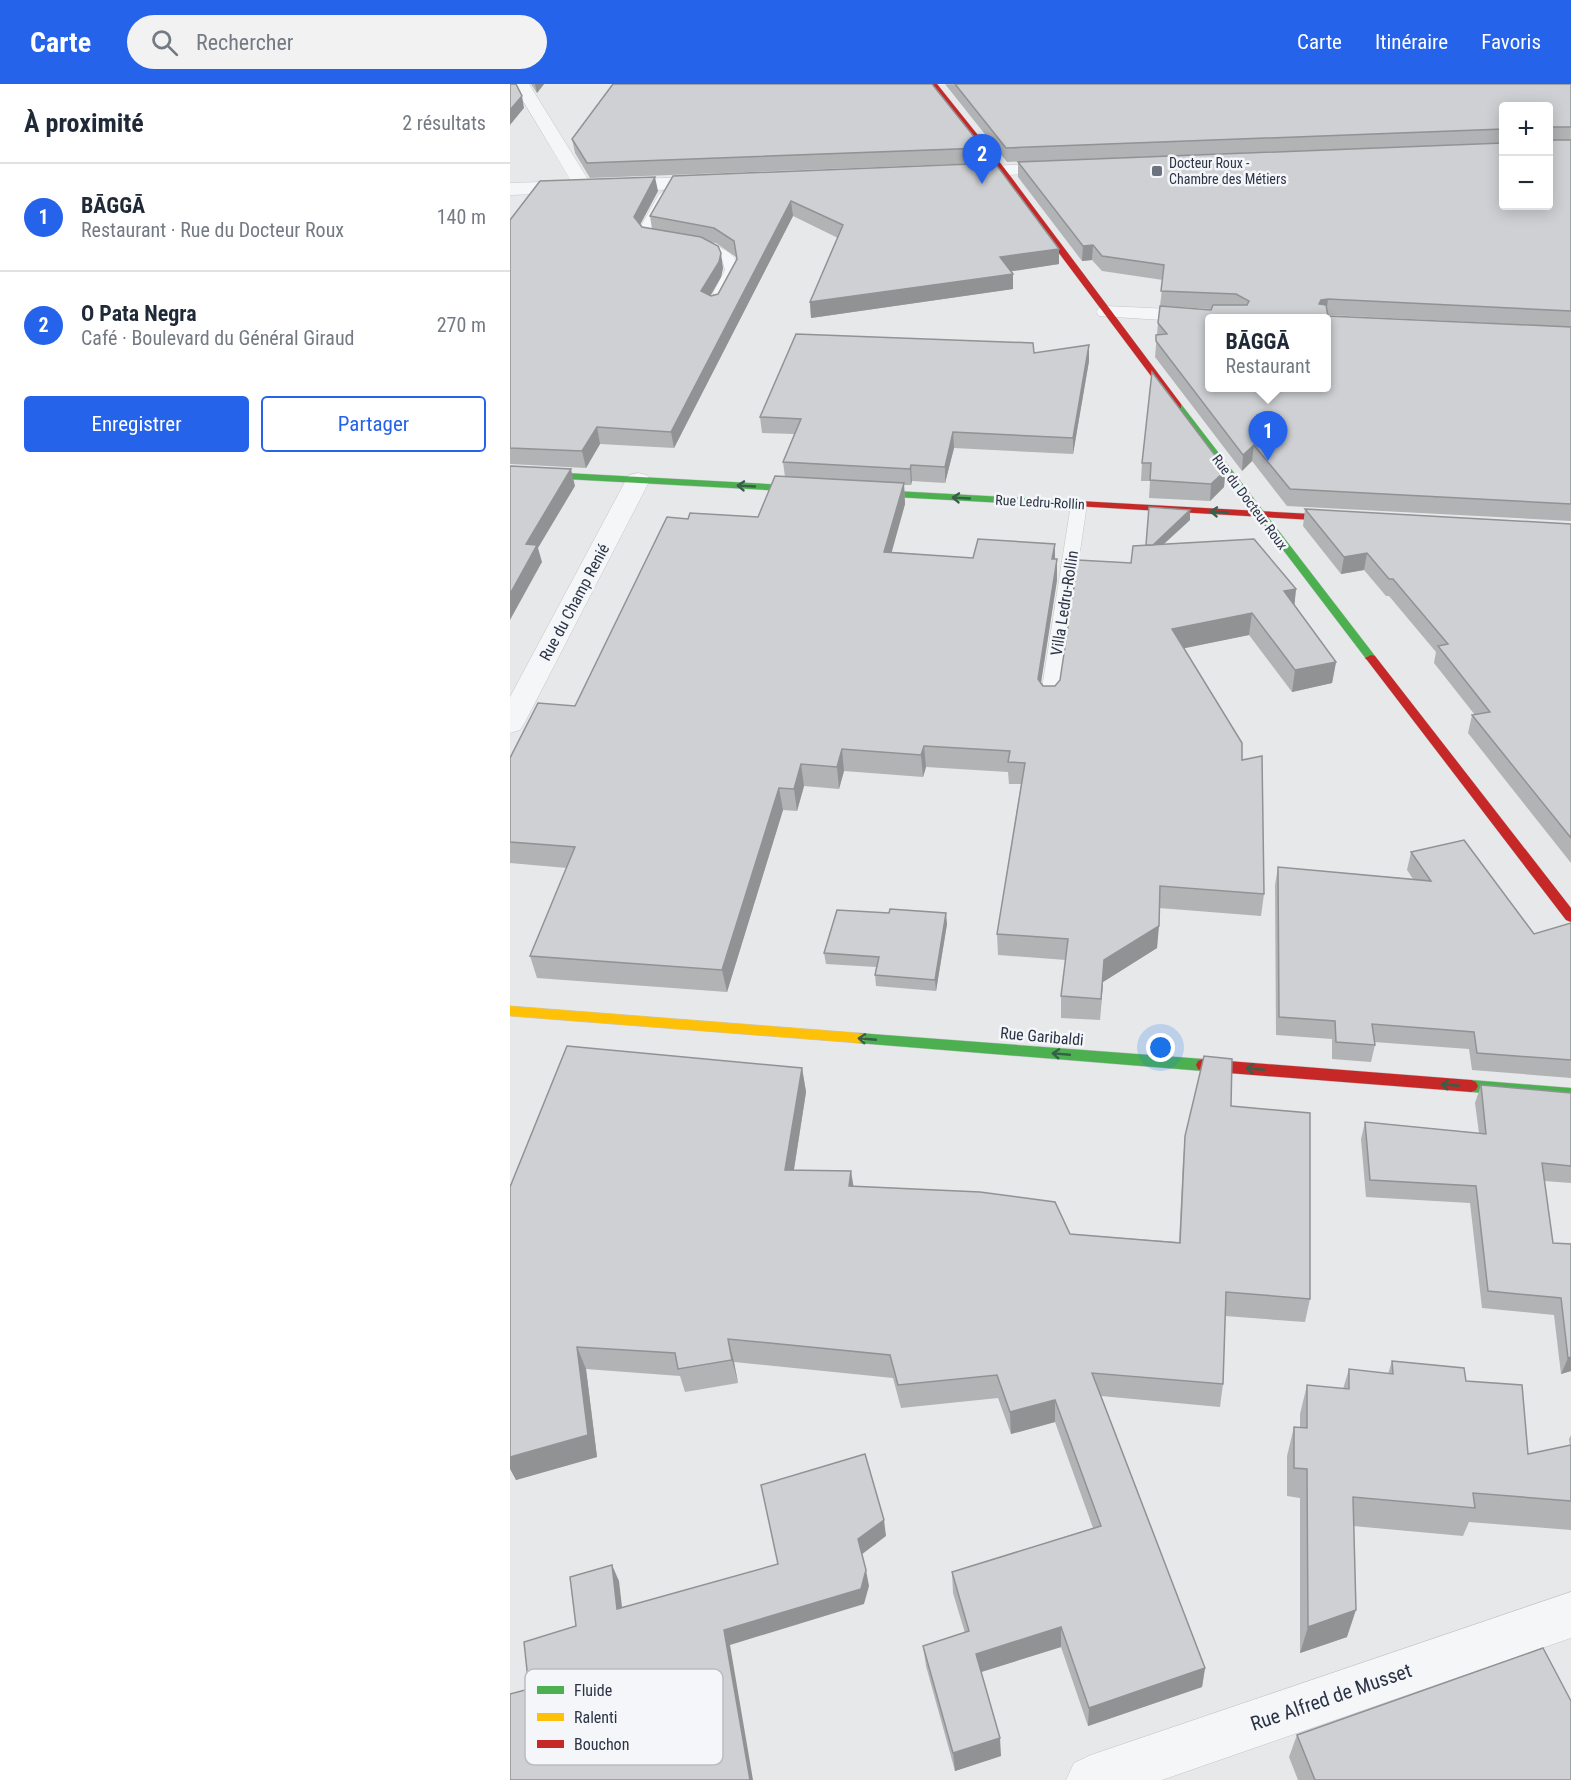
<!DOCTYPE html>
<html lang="fr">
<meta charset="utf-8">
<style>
:root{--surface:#fff;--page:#f2f2f3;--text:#1f2937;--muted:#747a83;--line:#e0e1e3;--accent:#2563eb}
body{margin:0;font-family:"Roboto Condensed",sans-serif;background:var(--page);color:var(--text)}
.controls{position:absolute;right:18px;top:18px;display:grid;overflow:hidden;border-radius:6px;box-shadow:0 3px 15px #0003}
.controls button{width:54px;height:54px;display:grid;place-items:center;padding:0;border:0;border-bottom:2px solid var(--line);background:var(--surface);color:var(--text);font:30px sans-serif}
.you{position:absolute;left:651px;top:964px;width:21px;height:21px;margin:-15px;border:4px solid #fff;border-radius:50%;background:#1a73e8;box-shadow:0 0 0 9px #1a73e833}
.badge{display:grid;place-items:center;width:39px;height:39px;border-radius:50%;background:var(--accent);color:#fff;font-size:20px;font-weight:700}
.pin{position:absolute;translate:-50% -50px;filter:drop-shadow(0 2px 3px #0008)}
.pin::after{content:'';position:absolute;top:32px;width:21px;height:18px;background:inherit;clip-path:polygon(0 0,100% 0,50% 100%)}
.popup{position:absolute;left:695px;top:230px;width:126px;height:78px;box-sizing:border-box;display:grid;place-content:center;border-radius:6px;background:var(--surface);filter:drop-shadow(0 2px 4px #0005);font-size:20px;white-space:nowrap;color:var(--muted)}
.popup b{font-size:22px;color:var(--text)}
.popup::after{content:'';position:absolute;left:50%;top:100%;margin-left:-12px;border:12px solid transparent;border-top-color:var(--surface)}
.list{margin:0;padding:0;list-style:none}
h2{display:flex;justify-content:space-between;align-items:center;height:78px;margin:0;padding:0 24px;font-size:26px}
h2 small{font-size:20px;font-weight:400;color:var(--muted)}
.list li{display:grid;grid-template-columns:39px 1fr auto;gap:18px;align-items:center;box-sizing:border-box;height:108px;padding:0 24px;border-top:2px solid var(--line)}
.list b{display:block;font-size:22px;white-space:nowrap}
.list p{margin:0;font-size:20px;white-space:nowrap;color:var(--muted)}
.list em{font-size:20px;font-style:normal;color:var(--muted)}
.actions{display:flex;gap:12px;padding:18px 24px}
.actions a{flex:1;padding:14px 0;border:2px solid var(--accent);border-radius:6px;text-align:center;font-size:21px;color:var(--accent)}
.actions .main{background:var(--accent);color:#fff}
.icon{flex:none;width:33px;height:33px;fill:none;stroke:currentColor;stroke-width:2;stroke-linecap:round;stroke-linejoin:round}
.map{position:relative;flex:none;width:1061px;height:1696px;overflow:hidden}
header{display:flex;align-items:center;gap:36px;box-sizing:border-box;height:84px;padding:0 30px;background:var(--accent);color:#fff}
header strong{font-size:28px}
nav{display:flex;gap:33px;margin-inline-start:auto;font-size:21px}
.search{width:420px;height:54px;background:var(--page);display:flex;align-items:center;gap:15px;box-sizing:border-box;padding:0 21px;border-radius:33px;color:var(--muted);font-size:22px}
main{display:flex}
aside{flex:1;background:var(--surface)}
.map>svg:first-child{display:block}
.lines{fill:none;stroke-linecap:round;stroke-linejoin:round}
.lane-casing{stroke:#c4c6c8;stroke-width:1}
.street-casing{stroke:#c4c6c8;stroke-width:1}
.fast-casing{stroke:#c4c6c8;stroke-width:1}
.slow-casing{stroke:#c4c6c8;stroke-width:1}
.jam-casing{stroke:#c4c6c8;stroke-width:1}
.lane{fill:#f5f6f7;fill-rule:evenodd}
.street{fill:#f5f6f7;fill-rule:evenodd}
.fast{fill:#4caf50;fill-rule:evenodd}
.slow{fill:#ffc107;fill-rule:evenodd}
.jam{fill:#c62828;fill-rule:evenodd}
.wall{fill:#b1b3b5;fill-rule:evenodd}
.shaded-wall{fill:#909294}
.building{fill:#ced0d3;stroke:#909294;stroke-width:1.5;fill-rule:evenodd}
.oneway{stroke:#375f49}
.poi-dot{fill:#6c737f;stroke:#f4f6f9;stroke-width:2}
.labels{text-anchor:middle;stroke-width:5;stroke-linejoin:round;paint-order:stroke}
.far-poi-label{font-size:14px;fill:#2b3445;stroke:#f4f6f9;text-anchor:start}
.far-street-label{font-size:14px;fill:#2b3445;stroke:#f4f6f9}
.street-label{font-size:16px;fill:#2b3445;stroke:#f4f6f9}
.near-street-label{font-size:20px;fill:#2b3445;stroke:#f4f6f9}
.key{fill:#f4f6f9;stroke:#b8bcc3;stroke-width:1.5}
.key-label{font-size:16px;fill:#2b3445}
</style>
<header>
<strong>Carte</strong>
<div class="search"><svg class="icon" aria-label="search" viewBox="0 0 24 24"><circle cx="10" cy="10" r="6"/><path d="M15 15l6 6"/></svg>Rechercher</div>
<nav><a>Carte</a><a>Itinéraire</a><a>Favoris</a></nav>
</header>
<main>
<aside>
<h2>À proximité<small>2 résultats</small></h2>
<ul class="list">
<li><span class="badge">1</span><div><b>BĀGGĀ</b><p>Restaurant · Rue du Docteur Roux</p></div><em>140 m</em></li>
<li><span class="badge">2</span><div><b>O Pata Negra</b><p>Café · Boulevard du Général Giraud</p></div><em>270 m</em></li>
</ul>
<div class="actions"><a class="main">Enregistrer</a><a>Partager</a></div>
</aside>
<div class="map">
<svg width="1061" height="1696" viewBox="0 0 1061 1696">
<rect width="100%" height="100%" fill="#e6e8ea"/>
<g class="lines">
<defs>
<g id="lane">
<path d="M 155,106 L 161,110 L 140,147 L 143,150 C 163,153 224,156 228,182 C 229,191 220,204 215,212 L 205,212 L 203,209 L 215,186 L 212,175 L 184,163 L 135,156 L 128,147 L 149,110 Z"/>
<polygon points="569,415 577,420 548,617 545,621 533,621 530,617 561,420"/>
</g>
<g id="street">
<polygon points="3,0 19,0 79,97 202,92 209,94 211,98 209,102 202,104 0,111 0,99 61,97"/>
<polygon points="553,79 559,80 562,84 559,88 454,93 448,92 445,88 448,84 454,83"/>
<polygon points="596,222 725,228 732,230 736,234 700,234 700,239 589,232 586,228 589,224"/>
<polygon points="128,389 137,391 140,396 14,640 10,646 0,649 0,613 116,396 119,391"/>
<polygon points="1061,1508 1061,1554 652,1696 556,1696 564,1679 581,1671"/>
</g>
<g id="fast">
<polygon points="665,320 671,320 865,572 865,576 857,576 665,324"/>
<polygon points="0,386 569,417 574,420 569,423 0,392"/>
<polygon points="348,949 693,975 698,977 700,981 698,985 693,987 348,959 343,958 341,954 343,950"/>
<polygon points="961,996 1061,1004 1061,1016 961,1008 956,1006 954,1002 956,998"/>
</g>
<polygon id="slow" points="0,922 348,949 353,950 355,954 353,958 348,959 0,932"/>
<g id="jam">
<polygon points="420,0 427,0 495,85 671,320 671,324 665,324 489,89"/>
<polygon points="569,417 838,432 843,435 838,438 565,422 564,420"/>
<polygon points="861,571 865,572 1061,824 1061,838 1056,836 857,576 855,574"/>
<polygon points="693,975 961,996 966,998 968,1002 966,1006 961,1008 693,987 688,985 686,981 688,977"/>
</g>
</defs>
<!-- lane casing -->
<use href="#lane" class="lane-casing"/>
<!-- street casing -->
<use href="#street" class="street-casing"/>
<!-- fast casing -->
<use href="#fast" class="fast-casing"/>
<!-- slow casing -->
<use href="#slow" class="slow-casing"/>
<!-- jam casing -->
<use href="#jam" class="jam-casing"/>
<!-- lane -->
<use href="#lane" class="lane"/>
<!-- street -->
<use href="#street" class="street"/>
<!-- fast -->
<use href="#fast" class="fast"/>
<!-- slow -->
<use href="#slow" class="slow"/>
<!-- jam -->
<use href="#jam" class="jam"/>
</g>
<!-- wall -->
<g class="wall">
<polygon points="21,0 34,0 27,9"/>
<path d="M 435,0 L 1061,0 L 1061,243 L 818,231 L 818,232 L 1061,243 L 1061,437 L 777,422 L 742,377 L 732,387 L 645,273 L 648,239 L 701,226 L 702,225 L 650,222 L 653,196 L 592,187 L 582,176 L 572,177 L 508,93 L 508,78 L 993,59 L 497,78 ZM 993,22 L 1038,122 L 993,122 Z"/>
<polygon points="62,55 473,64 474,79 80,94 65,69"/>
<path d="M 485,79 L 549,180 L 501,187 L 503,205 L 301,234 L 300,218 L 328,154 L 283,132 L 164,364 L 90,360 L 76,384 L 0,380 L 0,136 L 148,107 L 130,141 L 132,143 L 142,145 L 140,132 ZM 200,158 L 206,159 L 226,173 L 227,175 L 208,210 L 201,212 L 200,212 L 211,193 L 213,184 Z"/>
<polygon points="579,261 579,277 563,370 444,364 435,399 402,397 401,401 394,401 395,420 381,468 463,474 545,460 545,475 547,475 547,496 531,599 533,602 545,602 550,596 621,479 636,461 680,436 654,460 786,505 784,521 826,578 822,599 782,608 739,551 674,564 732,676 754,810 751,832 649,824 647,864 593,898 590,936 551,934 551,912 556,876 488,871 487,850 511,700 499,700 498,688 416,683 413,693 334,687 329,705 294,702 287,727 273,726 217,908 27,894 20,872 57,784 0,779 0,674 65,622 178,435 248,433 275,393 273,378 284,350 252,349 250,333 524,269"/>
<polygon points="642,288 714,403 700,417 639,414 640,397 631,397 632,379"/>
<polygon points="795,425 1061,440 1061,779 958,649 962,631 965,631 924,579 926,568 879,512 876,512 854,486 831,490 793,442"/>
<polygon points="901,768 1024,850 1061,839 1061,994 962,986 959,965 864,958 865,961 861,978 822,975 822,955 766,951 765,801 768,783 903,795 897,786"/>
<polygon points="437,840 426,907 366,902 365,891 366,883 316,880 314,869"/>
<polygon points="292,984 296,1008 284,1086 343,1102 560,1150 669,1158 673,1076 675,1052 721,1022 800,1215 795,1238 715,1232 713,1300 710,1323 591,1312 695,1584 692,1603 578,1642 551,1563 471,1588 491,1672 445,1687 416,1582 413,1562 455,1549 443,1509 442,1488 583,1444 545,1338 501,1350 488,1314 391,1324 383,1294 224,1278 228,1299 175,1308 170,1292 76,1285 87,1373 6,1396 0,1103"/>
<polygon points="971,1001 1061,1009 1061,1099 1034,1097 1061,1287 1051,1290 1044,1231 972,1224 960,1119 856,1113 851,1055 855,1038 969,1049 965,1019"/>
<polygon points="882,1277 956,1297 1018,1370 1060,1362 1059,1355 1061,1351 1061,1446 959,1438 953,1452 843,1442 837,1553 790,1569 790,1414 777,1412 777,1372 784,1343 790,1344 790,1330 797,1301 833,1305 839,1285 878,1290"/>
<polygon points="787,1651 1061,1696 788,1696 779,1673"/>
</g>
<!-- shaded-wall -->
<g class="shaded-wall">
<polygon points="25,0 34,0 27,9"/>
<polygon points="12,12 14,24 0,41 0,26"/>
<polygon points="145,93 148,107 126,148 124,133"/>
<polygon points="281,117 283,132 164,364 161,348"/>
<polygon points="583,161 582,176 572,177 573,162"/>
<polygon points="549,165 549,180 491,189 490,173"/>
<polygon points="211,169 213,184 211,193 194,223 191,207"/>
<polygon points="503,190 503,205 301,234 300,218"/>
<polygon points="818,215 816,231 809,220 811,216"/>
<polygon points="579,261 579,277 563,370 563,354"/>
<polygon points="87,343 90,360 76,384 72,367"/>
<polygon points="443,348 444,364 435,399 435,383"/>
<polygon points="744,361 742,377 732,387 733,371"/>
<polygon points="401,381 402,397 401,401 400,385"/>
<polygon points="61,385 65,402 28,464 32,478 0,536 0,510 16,460"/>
<polygon points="716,386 714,403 700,417 701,400"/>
<polygon points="394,399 395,420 376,489 374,468"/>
<polygon points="680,426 680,436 635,477 636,467"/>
<polygon points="545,460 545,481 542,475"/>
<polygon points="857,469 854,486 831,490 834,473"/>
<polygon points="547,475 547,496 528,617 528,595"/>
<polygon points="786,505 784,526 774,507"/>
<polygon points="742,529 739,551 661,567 662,545"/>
<polygon points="826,578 822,599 782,608 785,586"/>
<polygon points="414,662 416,683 413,693 411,671"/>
<polygon points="332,665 334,687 329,705 327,683"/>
<polygon points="291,680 294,702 287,727 284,705"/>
<polygon points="269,704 273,726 217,908 212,886"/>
<polygon points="436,829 437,840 426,907 425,896"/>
<polygon points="649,842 647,864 593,898 590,936 594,876"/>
<polygon points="292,984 296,1008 280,1110 275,1086"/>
<polygon points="341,1087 345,1111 339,1102"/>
<polygon points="218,1255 224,1278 228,1299 222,1276"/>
<polygon points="67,1263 76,1285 87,1373 6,1396 0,1385 0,1373"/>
<polygon points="1061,1273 1061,1287 1051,1290 1058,1274"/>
<polygon points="545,1316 545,1338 501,1350 500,1328"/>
<polygon points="374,1436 376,1452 351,1471 348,1455"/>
<polygon points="102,1481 109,1497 114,1540 107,1525"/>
<polygon points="356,1486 359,1502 354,1520 220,1561 243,1696 240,1696 214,1546"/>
<polygon points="846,1526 837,1553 790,1569 798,1543"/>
<polygon points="551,1543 551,1563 468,1589 466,1570"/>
<polygon points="695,1584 692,1603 578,1642 579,1624"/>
<polygon points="490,1654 491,1672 445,1687 443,1669"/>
</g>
<!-- building -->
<g class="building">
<polygon points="0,0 6,0 12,12 0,26"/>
<polygon points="103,0 422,0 473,64 77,79 62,55"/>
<path d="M 445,0 L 1061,0 L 1061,43 L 1039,43 L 1039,56 L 1061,56 L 1061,227 L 818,215 L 811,216 L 809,220 L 816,221 L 818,232 L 1061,243 L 1061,420 L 780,405 L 744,361 L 733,371 L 646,257 L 646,251 L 657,250 L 648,239 L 650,222 L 701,226 L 703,221 L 737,221 L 739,217 L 726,210 L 651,207 L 654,181 L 592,172 L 583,161 L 573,162 L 508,78 L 993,59 L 993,122 L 1038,122 L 1038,22 L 993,22 L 993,45 L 496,64 ZM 699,234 L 816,234 L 816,303 L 699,303 Z"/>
<polygon points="485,79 549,165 490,173 503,190 300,218 333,141 281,117 161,348 87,343 72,367 0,364 0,136 30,97 145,93 124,133 132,143 191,153 208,162 211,169 209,178 191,207 201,212 208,210 227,175 224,157 204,144 140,132 163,92"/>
<polygon points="286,250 523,259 524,269 579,261 563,354 443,348 435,383 401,381 400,385 273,378 291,335 250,333"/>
<polygon points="642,288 716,386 701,400 640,396 641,379 632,379"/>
<polygon points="0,382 61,385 16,460 27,461 0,510"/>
<polygon points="265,392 394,399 374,468 463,474 468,455 545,460 542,475 547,475 528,595 533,602 545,602 550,596 568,476 621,479 623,462 744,455 786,505 774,507 826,578 785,586 742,529 662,545 732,659 732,676 752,672 754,810 650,802 649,842 594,876 591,915 551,912 558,855 487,850 515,679 498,678 500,667 414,662 411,671 332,665 327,683 291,680 284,705 269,704 212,886 20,872 65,763 0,758 0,674 28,619 65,622 157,433 178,435 180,429 248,433"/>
<polygon points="639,423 680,426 643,461 636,461"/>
<polygon points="795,425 1061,440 1061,754 962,631 980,628 928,562 938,560 883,495 879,495 857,469 834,473"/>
<polygon points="954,756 1024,850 1061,839 1061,976 967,969 964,948 862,940 865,961 826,958 825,937 769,933 768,783 921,797 901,768"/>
<polygon points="380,825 436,829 425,896 365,891 369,873 314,869 327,826 379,829"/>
<polygon points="57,962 292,984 275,1086 341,1087 339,1102 470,1108 545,1118 560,1150 670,1159 675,1052 694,972 722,975 721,1022 800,1029 800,1215 716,1208 713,1300 582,1289 695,1584 579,1624 551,1543 466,1570 490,1654 443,1669 413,1562 459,1547 442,1488 591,1442 545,1316 500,1328 487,1291 388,1301 380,1271 218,1255 222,1276 168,1285 165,1269 67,1263 78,1351 0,1373 0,1103"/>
<polygon points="971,1001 1061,1009 1061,1082 1032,1079 1043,1159 1061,1160 1061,1273 1058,1274 1051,1214 978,1207 966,1102 860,1096 855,1038 976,1050"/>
<polygon points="882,1277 954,1284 956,1297 1012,1301 1018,1370 1061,1361 1061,1417 963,1409 965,1424 843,1413 846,1526 798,1543 797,1385 784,1384 784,1343 797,1344 797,1301 839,1305 839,1285 883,1290"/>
<polygon points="355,1370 374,1436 348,1455 356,1486 351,1505 214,1546 240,1696 0,1696 0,1610 19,1605 14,1558 66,1542 60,1493 102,1481 107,1525 268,1480 251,1401"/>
<polygon points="1033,1564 1061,1617 1061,1696 805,1696 787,1651"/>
</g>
<!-- one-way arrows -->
<defs><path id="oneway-shaft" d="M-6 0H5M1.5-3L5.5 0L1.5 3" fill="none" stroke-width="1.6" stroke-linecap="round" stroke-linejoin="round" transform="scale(1.5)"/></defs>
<g class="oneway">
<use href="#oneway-shaft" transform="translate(236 402) rotate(-177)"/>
<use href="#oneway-shaft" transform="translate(451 414) rotate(-177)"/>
<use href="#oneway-shaft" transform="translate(709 428) rotate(-177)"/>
<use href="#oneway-shaft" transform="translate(357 955) rotate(-175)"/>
<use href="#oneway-shaft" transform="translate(551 970) rotate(-175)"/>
<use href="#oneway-shaft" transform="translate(745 985) rotate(-175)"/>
<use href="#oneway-shaft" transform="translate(940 1001) rotate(-175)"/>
</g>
<!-- markers -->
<rect class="poi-dot" x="641" y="81" width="12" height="12" rx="3"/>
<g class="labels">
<!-- far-poi labels -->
<g class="far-poi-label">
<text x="659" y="84">Docteur Roux -<tspan x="659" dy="16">Chambre des Métiers</tspan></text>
</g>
<!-- far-street labels -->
<g class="far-street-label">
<text transform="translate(530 418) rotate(3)" y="5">Rue Ledru-Rollin</text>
<text transform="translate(740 418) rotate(53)" y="5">Rue du Docteur Roux</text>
</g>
<!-- street labels -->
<g class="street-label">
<text transform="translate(64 518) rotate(-62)" y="6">Rue du Champ Renié</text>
<text transform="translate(554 519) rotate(-81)" y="6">Villa Ledru-Rollin</text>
<text transform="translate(532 952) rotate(5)" y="6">Rue Garibaldi</text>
</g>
<!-- near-street labels -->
<g class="near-street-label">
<text transform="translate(821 1613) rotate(-19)" y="7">Rue Alfred de Musset</text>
</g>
</g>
<!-- legend -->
<rect x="15" y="1585" width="198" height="96" rx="9" class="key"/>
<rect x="27" y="1602" width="27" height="8" fill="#4caf50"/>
<rect x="27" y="1629" width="27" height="8" fill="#ffc107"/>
<rect x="27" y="1656" width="27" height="8" fill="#c62828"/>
<g class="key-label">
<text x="64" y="1612">Fluide</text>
<text x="64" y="1639">Ralenti</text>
<text x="64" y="1666">Bouchon</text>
</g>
</svg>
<div class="controls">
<button>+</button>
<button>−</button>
</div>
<div class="you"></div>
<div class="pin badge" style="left:758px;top:377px">1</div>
<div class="popup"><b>BĀGGĀ</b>Restaurant</div>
<div class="pin badge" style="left:472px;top:100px">2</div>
</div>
</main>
